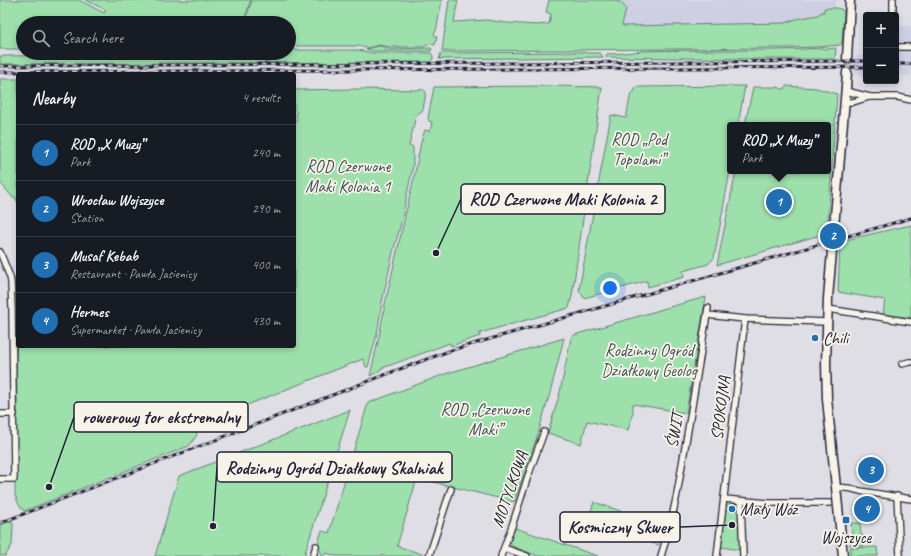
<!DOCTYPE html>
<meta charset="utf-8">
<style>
:root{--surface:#171b24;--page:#242831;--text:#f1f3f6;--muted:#9ea1a6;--line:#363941;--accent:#1f6fb2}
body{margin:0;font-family:Caveat,sans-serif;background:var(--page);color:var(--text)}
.controls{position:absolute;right:12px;top:12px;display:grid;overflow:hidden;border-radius:4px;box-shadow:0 2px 6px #0003}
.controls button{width:36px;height:36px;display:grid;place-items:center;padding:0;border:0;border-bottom:1px solid var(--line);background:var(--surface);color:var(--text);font:20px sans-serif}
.you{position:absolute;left:610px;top:288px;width:14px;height:14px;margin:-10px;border:3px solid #fff;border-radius:50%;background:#1a73e8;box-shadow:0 0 0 6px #1a73e833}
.badge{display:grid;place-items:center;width:26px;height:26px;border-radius:50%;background:var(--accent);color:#fff;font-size:13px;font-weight:700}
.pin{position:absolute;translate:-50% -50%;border:2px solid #fff;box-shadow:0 1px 4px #0006}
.popup{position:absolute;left:727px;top:122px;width:104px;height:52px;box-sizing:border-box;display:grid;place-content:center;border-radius:4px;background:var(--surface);filter:drop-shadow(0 1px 3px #0005);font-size:13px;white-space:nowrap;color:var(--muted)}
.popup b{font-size:15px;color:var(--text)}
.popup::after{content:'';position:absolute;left:50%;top:100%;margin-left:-8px;border:8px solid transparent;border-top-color:var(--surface)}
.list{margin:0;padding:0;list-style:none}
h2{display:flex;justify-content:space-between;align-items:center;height:52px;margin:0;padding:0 16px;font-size:17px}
h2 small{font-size:13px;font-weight:400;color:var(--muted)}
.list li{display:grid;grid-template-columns:26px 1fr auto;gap:12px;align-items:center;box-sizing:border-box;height:56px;padding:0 16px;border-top:1px solid var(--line)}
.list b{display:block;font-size:15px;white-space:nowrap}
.list p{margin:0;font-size:13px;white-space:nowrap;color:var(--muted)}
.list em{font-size:13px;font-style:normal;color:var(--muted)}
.icon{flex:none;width:22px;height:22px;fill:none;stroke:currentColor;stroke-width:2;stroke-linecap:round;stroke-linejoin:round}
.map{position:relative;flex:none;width:911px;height:556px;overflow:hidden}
.search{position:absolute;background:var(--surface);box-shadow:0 2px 6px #0003;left:16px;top:16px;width:280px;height:44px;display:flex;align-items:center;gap:10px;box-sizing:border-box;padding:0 14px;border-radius:22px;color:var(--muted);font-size:15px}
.panel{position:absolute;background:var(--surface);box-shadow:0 2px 6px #0003;left:16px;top:72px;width:280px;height:276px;border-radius:4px}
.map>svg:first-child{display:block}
.built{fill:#cecfe3}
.green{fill:#9de0ac;stroke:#608174}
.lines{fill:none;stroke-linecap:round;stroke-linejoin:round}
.street-casing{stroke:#22223b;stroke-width:8}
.secondary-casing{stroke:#22223b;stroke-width:11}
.street{stroke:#f7f3e8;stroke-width:5.5}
.secondary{stroke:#f7f3e8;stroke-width:8}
.rail-casing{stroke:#22223b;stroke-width:3}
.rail{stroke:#f7f3e8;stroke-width:1.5;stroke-dasharray:4.5;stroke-linecap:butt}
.poi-dot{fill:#1f6fb2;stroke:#f7f3e8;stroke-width:1.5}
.labels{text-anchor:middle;stroke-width:3.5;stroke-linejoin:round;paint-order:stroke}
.park-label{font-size:17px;fill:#415257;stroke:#f7f3e8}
.poi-label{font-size:17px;fill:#22223b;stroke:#f7f3e8;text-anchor:start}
.street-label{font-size:17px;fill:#22223b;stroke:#f7f3e8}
.leader{fill:none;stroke:#22223b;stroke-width:1.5}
.callout-dot{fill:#22223b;stroke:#f7f3e8;stroke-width:1.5}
.callout{fill:#f7f3e8;stroke:#22223b;stroke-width:1.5}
.callout-label{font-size:18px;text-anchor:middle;font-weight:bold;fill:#22223b}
</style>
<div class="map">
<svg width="911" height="556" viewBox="0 0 911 556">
<rect width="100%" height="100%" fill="#dfdee5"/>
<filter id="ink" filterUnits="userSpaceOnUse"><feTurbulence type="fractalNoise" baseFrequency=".025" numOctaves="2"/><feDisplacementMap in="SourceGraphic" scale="8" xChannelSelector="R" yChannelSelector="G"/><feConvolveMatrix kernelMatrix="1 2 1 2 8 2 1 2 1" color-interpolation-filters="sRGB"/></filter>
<g filter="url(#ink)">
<!-- built -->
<g class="built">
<polygon points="612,0 841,0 835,1 835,9 817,23 623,26 622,26 626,9 622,3"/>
<polygon points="898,26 911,26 911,46 902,46 898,42"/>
<polygon points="896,50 911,50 911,76 896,75"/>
<polygon points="866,51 866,79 865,79 860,74 856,74 854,72 851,72 851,59 854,59 856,56 860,56"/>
</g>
<!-- green -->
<g class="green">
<polygon points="0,0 79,0 104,13 106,10 85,0 251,0 243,23 23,23 23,49 0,49"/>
<polygon points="252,0 442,0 436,31 434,35 437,37 435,45 428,44 424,47 390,47 379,45 367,48 358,46 289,46 289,23 244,23"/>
<polygon points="449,0 458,0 454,22 487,20 507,23 536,25 549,24 551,14 546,12 549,0 612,0 622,3 626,9 622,25 623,26 784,23 796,19 818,15 821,12 824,12 824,8 837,8 843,10 844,14 842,42 842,44 840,45 816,47 788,48 442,51"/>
<polygon points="380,46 390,49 431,48 432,49 431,51 373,51 366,49"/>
<path d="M 824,48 L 825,49 L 836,48 L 835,59 L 759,59 L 605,57 L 607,54 C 619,54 631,52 643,51 C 703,49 764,52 824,48 Z"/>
<polygon points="289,50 358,50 373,53 431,53 433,56 433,59 430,62 0,64 0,56 289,53"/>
<polygon points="585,52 586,53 600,53 603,57 439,59 441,53"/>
<polygon points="0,79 18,79 18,203 15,197 13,198 0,182"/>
<polygon points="550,86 602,87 572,296 569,308 480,333 480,336 451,346 450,343 380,369 379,371 370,376 379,337 385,304 416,168 421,142 425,130 430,131 432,122 429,121 428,118 434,87"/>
<polygon points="745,86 738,125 730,125 730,171 714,258 708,264 683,271 684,277 648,287 647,281 584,298 579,290 611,115 626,118 631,93 634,92 636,87"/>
<polygon points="786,86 816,88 837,94 827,233 717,265 736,171 828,171 828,125 745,125 753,87 779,87 781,89 784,89"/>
<path d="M 359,89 L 418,90 C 421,89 424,89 426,92 L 423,110 L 416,115 L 409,146 L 413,147 L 413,166 L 400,227 L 393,252 L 382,302 L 377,334 L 368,367 L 366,367 L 363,359 L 194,426 L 197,435 L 189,446 L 24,511 L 19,505 L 15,495 L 15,447 L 17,409 L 16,314 L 15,279 L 18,277 L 18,346 L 294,346 L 294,122 L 296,122 L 296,111 L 294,109 L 294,90 Z"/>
<polygon points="911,225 911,318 883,314 885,300 838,292 840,245 845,240"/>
<polygon points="706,297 686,413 633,404 633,412 628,430 587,421 581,444 548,433 560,392 571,338 574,335 680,304"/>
<polygon points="564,338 550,393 537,437 514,502 417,478 397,546 425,555 424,556 336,556 327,553 322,556 318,542 322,531 329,533 368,403 445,374"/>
<polygon points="350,410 304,556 155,556 179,476"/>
<polygon points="594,502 665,526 658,545 620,533 616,542 584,531"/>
<path d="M 728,502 C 733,502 737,502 739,507 L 740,550 L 721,547 L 726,504 Z"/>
<polygon points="12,521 13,525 12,545 5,556 0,556 0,525"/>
<polygon points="851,523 860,523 861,535 864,536 864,546 850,546 852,531"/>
<polygon points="515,528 598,556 538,556 513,547 510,542"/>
<polygon points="877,547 878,556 850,556 850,548"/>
</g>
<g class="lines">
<defs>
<g id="street">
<polyline points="893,0 893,15"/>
<polyline points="896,47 911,47"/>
<polyline points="846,91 870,97 898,97 911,100"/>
<polyline points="845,102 853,102 869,97"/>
<polyline points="0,252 10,277 11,282 12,308 14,479 0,479"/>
<polyline points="828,309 911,322"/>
<polyline points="707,315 745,319 827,322"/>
<polyline points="902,364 909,362 911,362"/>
<polyline points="0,414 14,414"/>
<path d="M 836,488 C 844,487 852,488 860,491 L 911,499"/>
<polyline points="897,496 900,556"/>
<polyline points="724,499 768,503 829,503"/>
<polyline points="741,501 743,556"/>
<polyline points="504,548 527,556"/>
<polyline points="313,556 316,546"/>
<polyline points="429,556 451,489"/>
<polyline points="501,556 513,523 527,479 544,432"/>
<polyline points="661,556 671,522 677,494 690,418 708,308"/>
<polyline points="717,556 745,319"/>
</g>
<g id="secondary">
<polyline points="847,59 850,0"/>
<polyline points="843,556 827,399 826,364 828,298 846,87 847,72"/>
</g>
</defs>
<!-- street casing -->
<use href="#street" class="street-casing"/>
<!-- secondary casing -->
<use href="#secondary" class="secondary-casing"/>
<!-- street -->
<use href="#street" class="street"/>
<!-- secondary -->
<use href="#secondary" class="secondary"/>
<defs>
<g id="rail">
<polyline points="896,64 911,64"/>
<polyline points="0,66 866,61"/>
<polyline points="0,72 866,67"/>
<polyline points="0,523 400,369 452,350 911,218"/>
</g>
</defs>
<!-- rail casing -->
<use href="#rail" class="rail-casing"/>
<!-- rail -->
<use href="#rail" class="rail"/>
</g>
</g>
<!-- markers -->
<g class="poi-dot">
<circle cx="815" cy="338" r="4"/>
<circle cx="732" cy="509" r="4"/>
<rect x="842" y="516" width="8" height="8" rx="2"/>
</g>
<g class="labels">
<!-- park labels -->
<g class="park-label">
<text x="639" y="145">ROD „Pod<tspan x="639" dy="20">Topolami”</tspan></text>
<text x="348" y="172">ROD Czerwone<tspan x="348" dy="20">Maki Kolonia 1</tspan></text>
<text x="649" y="356">Rodzinny Ogród<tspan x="649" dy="20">Działkowy Geolog</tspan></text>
<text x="485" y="415">ROD „Czerwone<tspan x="485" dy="20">Maki”</tspan></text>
</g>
<!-- poi labels -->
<g class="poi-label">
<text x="823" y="344">Chili</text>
<text x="740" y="515">Mały Wóz</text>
<text x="846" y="543" text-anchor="middle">Wojszyce</text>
</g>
<!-- street labels -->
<g class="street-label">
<text transform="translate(720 408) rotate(-83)" y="6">SPOKOJNA</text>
<text transform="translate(674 430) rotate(-80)" y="6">ŚWIT</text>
<text transform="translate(509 489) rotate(-71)" y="6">MOTYLKOWA</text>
</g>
</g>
<!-- callouts -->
<path class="leader" d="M436 253L461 199M49 487L74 417M213 526L217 467M732 525L680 527"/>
<g class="callout-dot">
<circle cx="436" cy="253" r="4"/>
<circle cx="49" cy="487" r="4"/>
<circle cx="213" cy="526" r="4"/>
<circle cx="732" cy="525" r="4"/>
</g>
<g class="callout">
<rect x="461" y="184" width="204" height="30" rx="4"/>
<rect x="74" y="402" width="174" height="30" rx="4"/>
<rect x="217" y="452" width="235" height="30" rx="4"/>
<rect x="560" y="512" width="120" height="30" rx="4"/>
</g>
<g class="callout-label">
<text x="563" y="205">ROD Czerwone Maki Kolonia 2</text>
<text x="161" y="423">rowerowy tor ekstremalny</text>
<text x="334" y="474">Rodzinny Ogród Działkowy Skalniak</text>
<text x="620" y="533">Kosmiczny Skwer</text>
</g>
</svg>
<div class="controls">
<button>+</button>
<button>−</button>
</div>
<div class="you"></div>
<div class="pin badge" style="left:779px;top:202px">1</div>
<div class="popup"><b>ROD „X Muzy”</b>Park</div>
<div class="pin badge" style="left:833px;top:236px">2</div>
<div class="pin badge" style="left:871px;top:470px">3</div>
<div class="pin badge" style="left:867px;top:509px">4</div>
<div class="search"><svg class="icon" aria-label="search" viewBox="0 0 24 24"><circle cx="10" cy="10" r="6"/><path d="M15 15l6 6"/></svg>Search here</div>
<section class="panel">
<h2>Nearby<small>4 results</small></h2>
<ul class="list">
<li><span class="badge">1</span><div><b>ROD „X Muzy”</b><p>Park</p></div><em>240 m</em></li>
<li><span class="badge">2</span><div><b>Wrocław Wojszyce</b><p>Station</p></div><em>290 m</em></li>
<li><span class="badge">3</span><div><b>Musaf Kebab</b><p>Restaurant · Pawła Jasienicy</p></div><em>400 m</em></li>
<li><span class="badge">4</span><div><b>Hermes</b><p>Supermarket · Pawła Jasienicy</p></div><em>430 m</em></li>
</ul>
</section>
</div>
